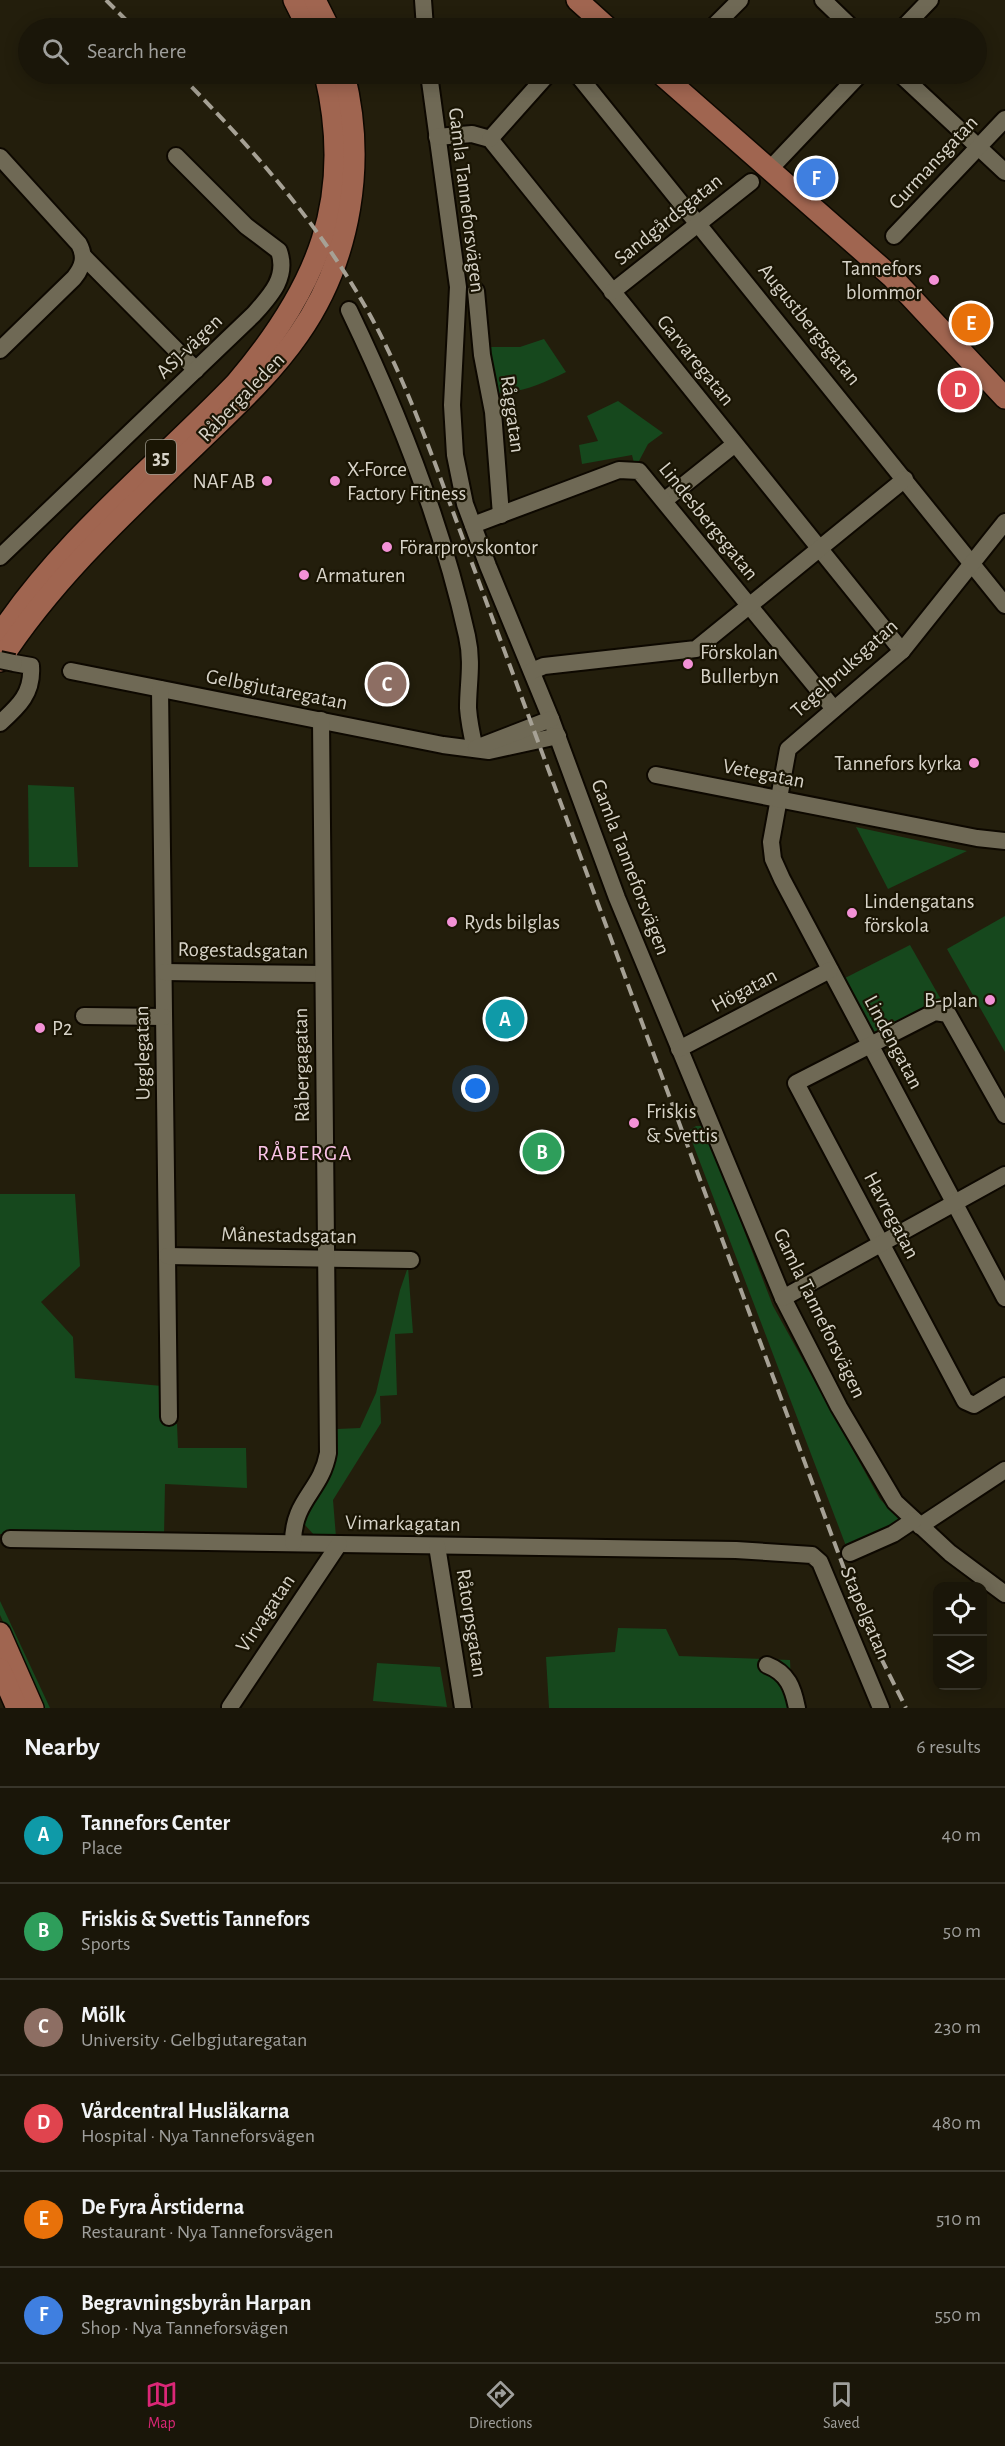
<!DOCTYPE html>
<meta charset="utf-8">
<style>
:root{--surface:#1a1609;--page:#231f12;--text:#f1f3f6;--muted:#9f9f9c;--line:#38352a;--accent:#db2777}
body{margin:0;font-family:"Alegreya Sans",sans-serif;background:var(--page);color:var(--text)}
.controls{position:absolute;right:18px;bottom:18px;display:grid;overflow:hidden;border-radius:12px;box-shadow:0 3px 15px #0003}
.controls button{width:54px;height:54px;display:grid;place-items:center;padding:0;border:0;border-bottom:2px solid var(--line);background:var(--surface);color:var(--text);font:30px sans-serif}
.you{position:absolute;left:476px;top:1089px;width:21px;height:21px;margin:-15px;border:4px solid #fff;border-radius:50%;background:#1a73e8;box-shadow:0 0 0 9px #1a73e833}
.badge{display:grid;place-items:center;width:39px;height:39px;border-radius:50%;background:var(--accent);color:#fff;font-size:20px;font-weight:700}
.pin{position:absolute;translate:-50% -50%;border:3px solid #fff;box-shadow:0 2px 6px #0006}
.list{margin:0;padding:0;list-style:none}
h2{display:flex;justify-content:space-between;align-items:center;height:78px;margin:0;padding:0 24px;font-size:26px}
h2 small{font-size:20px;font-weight:400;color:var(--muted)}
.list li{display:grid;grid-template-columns:39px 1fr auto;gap:18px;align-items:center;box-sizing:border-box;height:96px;padding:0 24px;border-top:2px solid var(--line)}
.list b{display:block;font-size:22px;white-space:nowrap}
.list p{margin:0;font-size:20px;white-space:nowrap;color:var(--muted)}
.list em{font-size:20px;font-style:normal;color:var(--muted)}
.icon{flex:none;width:33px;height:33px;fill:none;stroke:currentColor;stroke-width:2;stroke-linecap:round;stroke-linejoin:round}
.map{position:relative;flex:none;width:1005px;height:1708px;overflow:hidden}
.search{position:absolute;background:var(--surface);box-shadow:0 3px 15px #0003;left:18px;right:18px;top:18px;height:66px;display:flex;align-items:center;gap:15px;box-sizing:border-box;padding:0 21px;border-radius:33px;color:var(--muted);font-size:22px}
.sheet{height:654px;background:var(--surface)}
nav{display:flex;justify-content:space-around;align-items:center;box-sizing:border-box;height:84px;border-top:2px solid var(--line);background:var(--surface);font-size:16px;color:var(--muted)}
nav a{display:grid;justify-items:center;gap:3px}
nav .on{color:var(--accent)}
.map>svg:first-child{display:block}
.green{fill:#16481d}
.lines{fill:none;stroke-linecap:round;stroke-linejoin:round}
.minor-casing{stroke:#0d0800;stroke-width:20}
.major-casing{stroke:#0d0800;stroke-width:24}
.minor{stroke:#6f6955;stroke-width:16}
.major{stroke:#a06550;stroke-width:21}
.rail{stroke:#a6a195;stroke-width:4;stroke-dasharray:12 6;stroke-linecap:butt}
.minor-bridge-casing{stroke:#0d0800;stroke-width:20;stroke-linecap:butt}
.minor-bridge{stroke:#6f6955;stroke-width:16}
.poi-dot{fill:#f391d6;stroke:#1a1504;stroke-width:2}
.labels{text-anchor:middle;stroke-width:4.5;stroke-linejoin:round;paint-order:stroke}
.shield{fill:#1a1504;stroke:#9e9a8d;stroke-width:1.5}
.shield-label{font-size:20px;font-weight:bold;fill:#d7d3c8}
.street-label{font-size:21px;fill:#d7d3c8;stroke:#1a1504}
.poi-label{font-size:21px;fill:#d7d3c8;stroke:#1a1504;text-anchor:start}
.neighbourhood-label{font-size:22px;letter-spacing:1.5px;fill:#fbc3e8;stroke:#1a1504}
</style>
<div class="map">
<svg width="1005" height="1708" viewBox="0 0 1005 1708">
<rect width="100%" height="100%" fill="#231e0c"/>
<!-- green -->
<g class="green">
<path d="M 544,339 L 566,372 C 541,384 522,393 495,393 L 486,347 L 520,347 Z"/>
<polygon points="618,401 663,433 648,444 639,461 634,463 632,455 582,464 579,445 598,441 587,416"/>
<polygon points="28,785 74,787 78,867 29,867"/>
<polygon points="856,827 967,851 888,889"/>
<polygon points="1005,916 1005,1052 947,949"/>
<polygon points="910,945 943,1003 876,1036 845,978"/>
<polygon points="696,1126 704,1126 773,1306 880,1499 899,1519 896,1525 846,1546 690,1136 690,1130"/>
<polygon points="0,1194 75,1194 80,1266 41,1302 73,1337 75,1378 162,1386 164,1418 177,1424 178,1448 246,1448 247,1488 165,1484 164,1536 0,1534"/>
<polygon points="408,1267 413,1333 395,1334 397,1395 380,1396 381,1423 333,1500 336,1537 315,1536 305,1525 305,1517 331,1473 335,1461 337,1429 360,1428 376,1393 400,1290"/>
<polygon points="0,1601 50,1708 43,1708 0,1615"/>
<polygon points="618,1628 666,1629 679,1656 790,1660 792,1708 549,1708 546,1657 615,1652"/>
<polygon points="377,1663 440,1667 447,1707 373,1701"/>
</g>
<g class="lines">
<defs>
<g id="minor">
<polyline points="423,0 425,28"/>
<polyline points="823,0 852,28"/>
<polyline points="712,28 740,0"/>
<polyline points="903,28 930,0"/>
<polyline points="429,74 458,287 452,405 455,455 465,504 488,566 551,719 617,898 783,1298 839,1407 895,1502 950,1553 1005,1594"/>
<polyline points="577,74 1005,605"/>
<polyline points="900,74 1005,172"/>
<polyline points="437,137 472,134 490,139 902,651"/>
<polyline points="490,139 548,74"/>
<path d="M 0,157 L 79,244 C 86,257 83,267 74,278 L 0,350"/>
<polyline points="769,170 860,74"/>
<polyline points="894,236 1005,119"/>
<polyline points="83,256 196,370"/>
<polyline points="476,291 482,355 493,412 501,515"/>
<polyline points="612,292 751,182"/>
<path d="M 349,310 C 399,414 442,523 467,636 C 473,663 468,683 468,708 C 469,722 472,736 475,749"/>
<polyline points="665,500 735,444"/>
<polyline points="1005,522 902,651 788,749 771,842 773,859 782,879 1005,1298"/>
<polyline points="473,525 619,470 639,471 834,709"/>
<path d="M 0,557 L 254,314 C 271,295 288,277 279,251 L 246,226 L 176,156"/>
<polyline points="71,671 443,745 489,751 558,736"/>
<polyline points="532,671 544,666 696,649 905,479"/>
<polyline points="160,689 169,1417"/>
<path d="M 0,723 C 19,706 33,693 31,666 L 14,663"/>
<polyline points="476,748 551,719"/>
<polyline points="656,775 977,838 1005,841"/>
<polyline points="164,972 323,974"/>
<polyline points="84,1016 164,1017"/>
<polyline points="679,1049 830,970"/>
<polyline points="1005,1115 948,1014 935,1012 796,1083 965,1401 974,1405 1005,1386"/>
<polyline points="167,1256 411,1260"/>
<polyline points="783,1298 1005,1175"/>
<polyline points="920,1526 1005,1470"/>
<polyline points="10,1539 736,1550 812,1555 820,1562 881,1708"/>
<path d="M 293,1543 C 293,1499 321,1492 328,1453 L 321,720"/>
<polyline points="437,1546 463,1708"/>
<polyline points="850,1553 893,1534 914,1520"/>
<path d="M 767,1665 C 788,1673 793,1688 797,1708"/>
<polyline points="230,1707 339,1544"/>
</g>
<g id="major">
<polyline points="294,0 308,28"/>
<polyline points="315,0 329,28"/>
<polyline points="577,0 608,28"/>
<polyline points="661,74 892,277 1005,398"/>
<path d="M 0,634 C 64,538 157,465 236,383 C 317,288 355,199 325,74"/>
<path d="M 0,661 C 53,579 125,513 195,446 C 231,411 270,376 299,334 C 352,258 366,161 344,74"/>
<polyline points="0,1633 33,1708"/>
<polyline points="0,1669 17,1708"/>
</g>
</defs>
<!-- minor casing -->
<use href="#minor" class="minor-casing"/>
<!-- major casing -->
<use href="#major" class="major-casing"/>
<!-- minor -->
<use href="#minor" class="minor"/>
<!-- major -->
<use href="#major" class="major"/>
<!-- rail -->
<g class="rail">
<polyline points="106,0 134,28"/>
<path d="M 179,74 C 255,151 326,231 377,328 C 406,384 427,442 449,501 L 866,1628 L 906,1708"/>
</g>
<defs>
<polyline id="minor-bridge" points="0,660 14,663"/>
</defs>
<!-- minor-bridge casing -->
<use href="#minor-bridge" class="minor-bridge-casing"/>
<!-- minor-bridge -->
<use href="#minor-bridge" class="minor-bridge"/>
</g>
<!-- markers -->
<g class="poi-dot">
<circle cx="934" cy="280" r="6"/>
<circle cx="267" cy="481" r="6"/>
<circle cx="335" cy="481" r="6"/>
<circle cx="387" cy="547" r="6"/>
<circle cx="304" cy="575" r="6"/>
<circle cx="688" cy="664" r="6"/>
<circle cx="974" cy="763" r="6"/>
<circle cx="852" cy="913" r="6"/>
<circle cx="452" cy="922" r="6"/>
<circle cx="990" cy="1000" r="6"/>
<circle cx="40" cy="1028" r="6"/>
<circle cx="634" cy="1123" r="6"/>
</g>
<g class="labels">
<!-- shield labels -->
<rect class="shield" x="146" y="440" width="30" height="34" rx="4.5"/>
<g class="shield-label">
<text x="161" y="464">35</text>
</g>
<!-- street labels -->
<g class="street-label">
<text transform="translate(933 162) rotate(-47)" y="7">Curmansgatan</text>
<text transform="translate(467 200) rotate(83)" y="7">Gamla Tanneforsvägen</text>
<text transform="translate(668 219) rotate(-39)" y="7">Sandgårdsgatan</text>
<text transform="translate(810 324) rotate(51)" y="7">Augustbergsgatan</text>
<text transform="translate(189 346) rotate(-44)" y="7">ASJ-vägen</text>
<text transform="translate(696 360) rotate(51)" y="7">Garvaregatan</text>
<text transform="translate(241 397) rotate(-46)" y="7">Råbergaleden</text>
<text transform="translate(513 414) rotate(82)" y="7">Råggatan</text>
<text transform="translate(709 521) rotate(51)" y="7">Lindesbergsgatan</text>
<text transform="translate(844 668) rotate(-42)" y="7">Tegelbruksgatan</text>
<text transform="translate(277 689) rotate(11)" y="7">Gelbgjutaregatan</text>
<text transform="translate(764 773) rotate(11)" y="7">Vetegatan</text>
<text transform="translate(631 867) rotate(69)" y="7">Gamla Tanneforsvägen</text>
<text transform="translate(243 950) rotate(1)" y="7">Rogestadsgatan</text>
<text transform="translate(744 990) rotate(-28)" y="7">Högatan</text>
<text transform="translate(894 1042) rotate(62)" y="7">Lindengatan</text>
<text transform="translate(142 1053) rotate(-91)" y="7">Ugglegatan</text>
<text transform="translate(301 1065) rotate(-91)" y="7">Råbergagatan</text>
<text transform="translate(892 1215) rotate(62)" y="7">Havregatan</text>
<text transform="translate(289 1235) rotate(1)" y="7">Månestadsgatan</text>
<text transform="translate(820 1313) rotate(64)" y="7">Gamla Tanneforsvägen</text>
<text transform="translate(403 1523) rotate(1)" y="7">Vimarkagatan</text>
<text transform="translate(265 1613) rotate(-56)" y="7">Virvagatan</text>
<text transform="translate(866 1613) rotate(67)" y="7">Stapelgatan</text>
<text transform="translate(472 1623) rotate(81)" y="7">Råtorpsgatan</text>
</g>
<!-- poi labels -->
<g class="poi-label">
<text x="922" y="275" text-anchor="end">Tannefors<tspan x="922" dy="24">blommor</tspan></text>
<text x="347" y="476">X-Force<tspan x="347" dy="24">Factory Fitness</tspan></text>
<text x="255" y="488" text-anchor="end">NAF AB</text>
<text x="399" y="554">Förarprovskontor</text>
<text x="316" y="582">Armaturen</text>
<text x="700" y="659">Förskolan<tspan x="700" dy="24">Bullerbyn</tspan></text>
<text x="962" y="770" text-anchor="end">Tannefors kyrka</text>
<text x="864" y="908">Lindengatans<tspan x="864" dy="24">förskola</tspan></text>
<text x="464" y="929">Ryds bilglas</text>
<text x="978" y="1007" text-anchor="end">B-plan</text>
<text x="52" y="1035">P2</text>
<text x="646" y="1118">Friskis<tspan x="646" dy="24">&amp; Svettis</tspan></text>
</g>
<!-- neighbourhood labels -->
<g class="neighbourhood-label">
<text x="305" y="1160">RÅBERGA</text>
</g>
</g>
</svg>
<div class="controls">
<button><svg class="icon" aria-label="locate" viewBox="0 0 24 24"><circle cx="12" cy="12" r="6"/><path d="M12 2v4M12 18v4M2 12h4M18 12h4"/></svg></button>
<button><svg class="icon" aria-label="layers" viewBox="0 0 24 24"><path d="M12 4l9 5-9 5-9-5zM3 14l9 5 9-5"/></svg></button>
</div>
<div class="you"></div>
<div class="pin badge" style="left:505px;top:1019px;background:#0f9aa8">A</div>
<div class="pin badge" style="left:542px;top:1152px;background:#2e9e5b">B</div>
<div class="pin badge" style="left:387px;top:684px;background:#8d6e63">C</div>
<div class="pin badge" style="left:960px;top:390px;background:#e0444e">D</div>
<div class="pin badge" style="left:971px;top:323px;background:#e8710a">E</div>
<div class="pin badge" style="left:816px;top:178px;background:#3f7fe0">F</div>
<div class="search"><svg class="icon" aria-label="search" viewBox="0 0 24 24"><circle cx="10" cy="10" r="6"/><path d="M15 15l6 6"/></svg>Search here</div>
</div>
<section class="sheet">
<h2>Nearby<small>6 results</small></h2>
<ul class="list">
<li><span class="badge" style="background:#0f9aa8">A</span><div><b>Tannefors Center</b><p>Place</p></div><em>40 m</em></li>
<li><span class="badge" style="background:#2e9e5b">B</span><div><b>Friskis &amp; Svettis Tannefors</b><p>Sports</p></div><em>50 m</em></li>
<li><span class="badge" style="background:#8d6e63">C</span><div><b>Mölk</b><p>University · Gelbgjutaregatan</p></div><em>230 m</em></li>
<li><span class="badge" style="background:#e0444e">D</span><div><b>Vårdcentral Husläkarna</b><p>Hospital · Nya Tanneforsvägen</p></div><em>480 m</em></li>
<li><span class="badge" style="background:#e8710a">E</span><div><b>De Fyra Årstiderna</b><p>Restaurant · Nya Tanneforsvägen</p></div><em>510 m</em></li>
<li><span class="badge" style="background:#3f7fe0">F</span><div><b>Begravningsbyrån Harpan</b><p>Shop · Nya Tanneforsvägen</p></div><em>550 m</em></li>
</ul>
</section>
<nav>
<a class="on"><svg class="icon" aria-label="map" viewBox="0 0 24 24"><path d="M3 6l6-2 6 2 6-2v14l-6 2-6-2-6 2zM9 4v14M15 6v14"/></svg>Map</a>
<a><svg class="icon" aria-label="directions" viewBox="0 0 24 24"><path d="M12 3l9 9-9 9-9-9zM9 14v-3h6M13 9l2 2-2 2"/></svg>Directions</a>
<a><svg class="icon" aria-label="saved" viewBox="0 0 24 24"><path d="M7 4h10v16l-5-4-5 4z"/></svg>Saved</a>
</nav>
